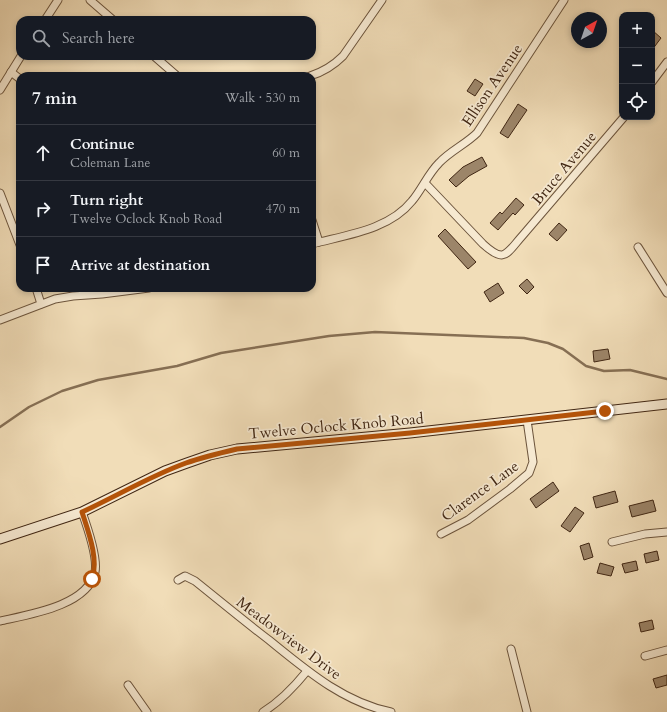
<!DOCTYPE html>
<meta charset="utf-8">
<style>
:root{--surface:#171b24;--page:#20242c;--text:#f1f3f6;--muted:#9ea1a6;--line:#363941}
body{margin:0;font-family:Cardo,serif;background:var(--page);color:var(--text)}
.controls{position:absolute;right:12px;top:12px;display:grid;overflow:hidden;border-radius:8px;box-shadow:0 2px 6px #0003}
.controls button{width:36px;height:36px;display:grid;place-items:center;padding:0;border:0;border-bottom:1px solid var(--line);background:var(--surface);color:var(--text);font:20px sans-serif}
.compass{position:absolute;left:571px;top:12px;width:36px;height:36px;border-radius:50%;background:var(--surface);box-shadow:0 2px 6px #0003;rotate:40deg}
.stop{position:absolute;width:12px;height:12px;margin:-9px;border:3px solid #b45309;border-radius:50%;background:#fff}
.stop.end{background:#b45309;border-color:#fff;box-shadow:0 1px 4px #0008}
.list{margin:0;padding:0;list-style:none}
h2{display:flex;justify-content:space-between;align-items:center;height:52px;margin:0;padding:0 16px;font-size:17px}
h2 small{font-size:13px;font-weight:400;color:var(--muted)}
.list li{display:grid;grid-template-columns:26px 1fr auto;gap:12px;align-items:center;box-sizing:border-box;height:56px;padding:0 16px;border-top:1px solid var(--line)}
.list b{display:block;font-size:15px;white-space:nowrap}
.list p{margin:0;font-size:13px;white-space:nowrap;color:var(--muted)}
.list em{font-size:13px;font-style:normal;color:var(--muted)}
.icon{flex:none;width:22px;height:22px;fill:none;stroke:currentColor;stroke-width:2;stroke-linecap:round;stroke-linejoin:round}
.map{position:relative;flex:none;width:667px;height:712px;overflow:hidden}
.search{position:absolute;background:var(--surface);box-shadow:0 2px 6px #0003;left:16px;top:16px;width:300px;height:44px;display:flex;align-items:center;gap:10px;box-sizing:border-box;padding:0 14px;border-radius:12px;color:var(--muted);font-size:15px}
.panel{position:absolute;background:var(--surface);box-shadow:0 2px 6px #0003;left:16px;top:72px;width:300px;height:220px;border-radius:12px}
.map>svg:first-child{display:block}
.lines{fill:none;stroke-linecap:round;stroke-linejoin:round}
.stream{stroke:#866f54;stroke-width:2.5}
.building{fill:#9c8569;stroke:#402613}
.street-casing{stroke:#6c543c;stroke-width:9}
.secondary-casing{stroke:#402613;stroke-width:11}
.street{stroke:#f6e9d1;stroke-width:7}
.secondary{stroke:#f6e9d1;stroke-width:9}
.route{stroke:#b45309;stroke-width:5}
.labels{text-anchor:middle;stroke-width:3.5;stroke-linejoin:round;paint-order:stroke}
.street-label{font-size:15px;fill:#402613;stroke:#f6e9d1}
</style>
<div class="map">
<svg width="667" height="712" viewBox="0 0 667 712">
<rect width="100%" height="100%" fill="#f1ddb8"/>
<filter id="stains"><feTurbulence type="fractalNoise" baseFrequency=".005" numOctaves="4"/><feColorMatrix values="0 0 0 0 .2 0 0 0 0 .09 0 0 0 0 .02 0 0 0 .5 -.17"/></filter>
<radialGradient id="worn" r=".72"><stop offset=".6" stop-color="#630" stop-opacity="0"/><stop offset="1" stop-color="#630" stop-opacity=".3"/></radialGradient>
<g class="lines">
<!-- stream -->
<polyline class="stream" points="0,427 29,407 62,391 98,380 177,366 221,353 329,336 375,332 524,338 548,343 563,349 586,366 604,371 630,370 667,379"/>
</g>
<!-- building -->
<g class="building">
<polygon points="652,30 661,38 652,50"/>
<polygon points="475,79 483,84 475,96 467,91"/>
<polygon points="518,104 527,110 508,138 500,133"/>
<polygon points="482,157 487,166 469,176 456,187 449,180 463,167"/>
<polygon points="516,198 524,205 515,215 513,213 498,230 490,223 500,212 502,214"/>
<polygon points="559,223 567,230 557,241 549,234"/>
<polygon points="445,229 476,262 468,269 438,236"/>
<polygon points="527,279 534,287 527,294 519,286"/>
<polygon points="498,283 504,293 490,302 484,292"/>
<polygon points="608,349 610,359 594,362 593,351"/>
<polygon points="553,482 559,491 536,508 530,499"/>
<polygon points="615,491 618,502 596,508 593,497"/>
<polygon points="653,500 656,511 632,517 629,506"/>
<polygon points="575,507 584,513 570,532 561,526"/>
<polygon points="589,543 593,557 584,560 580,546"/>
<polygon points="657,551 659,560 646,563 644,554"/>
<polygon points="636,561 638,570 625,573 622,564"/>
<polygon points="600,563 614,567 611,576 597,573"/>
<polygon points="652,620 654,629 641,632 639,623"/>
<polygon points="667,675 667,685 656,688 653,679"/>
</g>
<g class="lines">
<defs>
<g id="street">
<polyline points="90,0 113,20"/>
<polyline points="45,20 58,0"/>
<polyline points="154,56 177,76"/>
<polyline points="11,72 20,79"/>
<path d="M 310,76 C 323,72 333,66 343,56 L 382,0"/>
<polyline points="652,82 667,62"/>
<polyline points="0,90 21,56"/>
<path d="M 425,183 L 483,244 C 505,264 506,254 523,235 L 624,117"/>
<polyline points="0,193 20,245"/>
<polyline points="312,220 319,242"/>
<path d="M 312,244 C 346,235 389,230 412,201 C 422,189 428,174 439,163 C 450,151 466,144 477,133 L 564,0"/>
<polyline points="638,247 667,293"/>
<polyline points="36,288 41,304"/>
<polyline points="0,320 55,299 73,296 102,294 149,288"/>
<polyline points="441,534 468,520 510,489 529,473 533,462 527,420"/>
<polyline points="612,542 645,534 667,532"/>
<path d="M 178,580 L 185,576 L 195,581 C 220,601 244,621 269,640 C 306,670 343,702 391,712"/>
<path d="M 0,621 C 27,615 88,606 95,572 C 98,558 87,526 82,512"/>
<polyline points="511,649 527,712"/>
<polyline points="645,656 667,650"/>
<polyline points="128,685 147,712"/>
<path d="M 263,712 C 281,701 294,687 307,671"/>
</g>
<polyline id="secondary" points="0,539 82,512 165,471 187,463 210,455 237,449 410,433 667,404"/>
</defs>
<!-- street casing -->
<use href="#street" class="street-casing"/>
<!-- secondary casing -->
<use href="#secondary" class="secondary-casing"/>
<!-- street -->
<use href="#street" class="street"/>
<!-- secondary -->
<use href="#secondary" class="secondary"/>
</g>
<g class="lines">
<!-- route -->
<path class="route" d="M 92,579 C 99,559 88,531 82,512 C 117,496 150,476 186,463 C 203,457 220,453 237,449 L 410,433 L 605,411"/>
</g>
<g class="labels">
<!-- street labels -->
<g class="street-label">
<text transform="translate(492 85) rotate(-56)" y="5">Ellison Avenue</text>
<text transform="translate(564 168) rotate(-50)" y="5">Bruce Avenue</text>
<text transform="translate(336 426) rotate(-5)" y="5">Twelve Oclock Knob Road</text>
<text transform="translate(480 491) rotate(-36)" y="5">Clarence Lane</text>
<text transform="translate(289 638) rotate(37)" y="5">Meadowview Drive</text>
</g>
</g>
<rect width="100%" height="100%" filter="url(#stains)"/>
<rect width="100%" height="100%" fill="url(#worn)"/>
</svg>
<div class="controls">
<button>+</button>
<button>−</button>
<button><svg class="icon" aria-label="locate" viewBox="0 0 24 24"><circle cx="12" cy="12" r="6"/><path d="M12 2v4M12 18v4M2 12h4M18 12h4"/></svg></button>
</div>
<svg class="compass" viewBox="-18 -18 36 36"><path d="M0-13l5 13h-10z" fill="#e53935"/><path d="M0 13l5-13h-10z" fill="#9ea1a6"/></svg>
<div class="stop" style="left:92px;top:579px"></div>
<div class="stop end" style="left:605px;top:411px"></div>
<div class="search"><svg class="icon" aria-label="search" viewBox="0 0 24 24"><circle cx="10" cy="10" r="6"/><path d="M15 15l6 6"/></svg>Search here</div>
<section class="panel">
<h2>7 min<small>Walk · 530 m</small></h2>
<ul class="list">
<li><svg class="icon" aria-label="ahead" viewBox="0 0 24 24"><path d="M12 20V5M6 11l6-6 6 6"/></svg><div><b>Continue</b><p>Coleman Lane</p></div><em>60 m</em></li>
<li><svg class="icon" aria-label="right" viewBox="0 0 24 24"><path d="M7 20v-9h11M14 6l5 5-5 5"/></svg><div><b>Turn right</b><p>Twelve Oclock Knob Road</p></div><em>470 m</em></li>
<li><svg class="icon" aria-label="arrive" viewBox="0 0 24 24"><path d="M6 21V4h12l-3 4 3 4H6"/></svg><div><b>Arrive at destination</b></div></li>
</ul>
</section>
</div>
